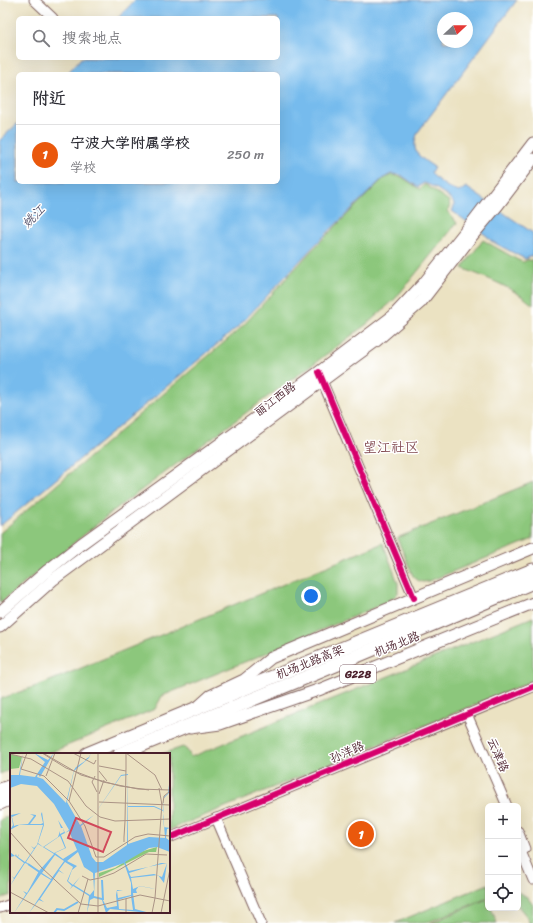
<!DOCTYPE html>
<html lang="zh">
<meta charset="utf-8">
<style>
:root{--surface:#fff;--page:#f7f7f7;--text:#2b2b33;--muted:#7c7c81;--line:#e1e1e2;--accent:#ea580c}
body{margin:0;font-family:Sriracha,"LXGW WenKai TC",sans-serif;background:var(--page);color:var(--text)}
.controls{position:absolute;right:12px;bottom:12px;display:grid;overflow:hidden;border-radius:6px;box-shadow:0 4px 16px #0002}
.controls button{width:36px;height:36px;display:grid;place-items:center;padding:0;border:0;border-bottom:1px solid var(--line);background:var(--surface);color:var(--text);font:20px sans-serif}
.compass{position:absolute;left:437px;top:12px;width:36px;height:36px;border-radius:50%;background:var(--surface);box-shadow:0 4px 16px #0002;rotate:68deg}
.you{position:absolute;left:311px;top:596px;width:14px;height:14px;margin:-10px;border:3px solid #fff;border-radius:50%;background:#1a73e8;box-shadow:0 0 0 6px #1a73e833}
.badge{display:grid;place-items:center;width:26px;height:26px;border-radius:50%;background:var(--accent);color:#fff;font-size:13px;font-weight:700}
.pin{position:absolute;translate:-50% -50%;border:2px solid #fff;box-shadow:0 1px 4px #0006}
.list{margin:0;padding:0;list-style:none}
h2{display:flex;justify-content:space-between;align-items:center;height:52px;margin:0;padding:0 16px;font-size:17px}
h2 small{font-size:13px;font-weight:400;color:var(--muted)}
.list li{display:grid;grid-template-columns:26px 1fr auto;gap:12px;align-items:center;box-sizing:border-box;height:60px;padding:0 16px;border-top:1px solid var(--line)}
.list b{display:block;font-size:15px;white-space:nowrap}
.list p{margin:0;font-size:13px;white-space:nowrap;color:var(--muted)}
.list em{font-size:13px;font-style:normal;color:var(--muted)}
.icon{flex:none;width:22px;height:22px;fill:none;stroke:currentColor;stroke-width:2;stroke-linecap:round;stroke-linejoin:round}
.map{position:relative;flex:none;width:533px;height:923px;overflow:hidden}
.search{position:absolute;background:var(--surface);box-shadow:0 4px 16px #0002;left:16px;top:16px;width:264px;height:44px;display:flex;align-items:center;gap:10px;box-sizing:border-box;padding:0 14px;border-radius:6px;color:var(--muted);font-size:15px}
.panel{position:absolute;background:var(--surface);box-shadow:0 4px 16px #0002;left:16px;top:72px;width:264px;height:112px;border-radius:6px}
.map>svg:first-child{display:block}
.green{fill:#8cc77c;stroke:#6b7354}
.water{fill:#76bbed;stroke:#606d8c;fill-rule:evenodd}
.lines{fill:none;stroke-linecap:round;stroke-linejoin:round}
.minor-casing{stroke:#826360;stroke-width:11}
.major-casing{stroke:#826360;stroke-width:13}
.highway-casing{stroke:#826360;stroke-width:15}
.minor{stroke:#fff;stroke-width:9}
.major{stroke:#fff;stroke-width:11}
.highway{stroke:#fff;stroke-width:13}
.cycleway-casing{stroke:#fff;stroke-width:8}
.cycleway{stroke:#d6006c;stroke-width:6}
.labels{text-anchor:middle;stroke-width:3;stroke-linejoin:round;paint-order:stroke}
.shield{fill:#fff;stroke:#80626b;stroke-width:1}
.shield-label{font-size:11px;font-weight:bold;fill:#4a1f2b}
.street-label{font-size:12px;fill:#4a1f2b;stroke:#fff}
.water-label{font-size:13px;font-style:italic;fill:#59566f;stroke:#fff}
.quarter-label{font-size:14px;fill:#834b52;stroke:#fff}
.inset-river{fill:none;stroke:#76bbed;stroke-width:2}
.inset-road{fill:none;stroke:#ab9486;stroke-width:1}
.view{fill:#d1495b;fill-opacity:0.15;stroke:#d1495b;stroke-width:2}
.inset-edge{fill:none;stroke:#4a1f2b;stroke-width:2}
</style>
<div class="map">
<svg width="533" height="923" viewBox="0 0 533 923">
<rect width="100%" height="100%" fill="#fff"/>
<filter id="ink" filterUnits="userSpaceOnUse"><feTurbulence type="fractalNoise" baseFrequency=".025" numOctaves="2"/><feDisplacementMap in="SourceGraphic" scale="8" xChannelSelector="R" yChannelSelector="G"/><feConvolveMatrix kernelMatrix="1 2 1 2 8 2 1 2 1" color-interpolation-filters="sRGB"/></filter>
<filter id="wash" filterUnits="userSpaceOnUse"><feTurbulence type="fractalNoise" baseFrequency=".012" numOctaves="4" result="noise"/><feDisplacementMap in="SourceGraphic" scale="16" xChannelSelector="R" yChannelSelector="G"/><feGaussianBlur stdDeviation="0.9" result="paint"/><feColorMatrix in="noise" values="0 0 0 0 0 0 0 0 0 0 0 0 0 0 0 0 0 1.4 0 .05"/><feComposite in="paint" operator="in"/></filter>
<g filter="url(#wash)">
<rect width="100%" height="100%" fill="#ebe2c2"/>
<!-- green -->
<g class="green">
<polygon points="391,175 402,177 418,188 420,189 424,185 426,185 449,201 450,208 447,211 457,223 395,299 367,324 316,362 266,398 117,508 0,603 0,533 241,328 313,249 382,180"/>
<path d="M 483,240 L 518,260 L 523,262 L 527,260 L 533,260 L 533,305 C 513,287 486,278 462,268 Z"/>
<path d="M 533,482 L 533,539 L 432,580 C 423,583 420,583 413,576 L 397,538 Z"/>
<polygon points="383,543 398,583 398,593 393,598 383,604 293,642 162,696 155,709 47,754 11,754 11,769 0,774 0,699 45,683"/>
<polygon points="533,617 533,681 169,830 169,754 162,754 183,747 187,750 191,757"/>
<polygon points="11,815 11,895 0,899 0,820"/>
<polygon points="488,884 488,898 426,923 395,923"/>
<polygon points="518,892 527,897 533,905 533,923 529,923 528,918 518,906"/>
<polygon points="487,899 488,908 491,908 497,923 431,923"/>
</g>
<!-- water -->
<path class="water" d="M 135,0 L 517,0 L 418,132 C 410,152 418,156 434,167 L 431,172 C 435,180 451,190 459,192 L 466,187 L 533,233 L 533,256 L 532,256 L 525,259 L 491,241 L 487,236 L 452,211 C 453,209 454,207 454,205 C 454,198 430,184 424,183 L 418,187 L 401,175 L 391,174 L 382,179 L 312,248 L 239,326 L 0,526 L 0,140 L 18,123 L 18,182 L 278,182 L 278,74 L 67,74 L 81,58 L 278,58 L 278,18 L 118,18 ZM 443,18 L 467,18 L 467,42 L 443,42 Z"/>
</g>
<g filter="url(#ink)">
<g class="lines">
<defs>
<g id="minor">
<polyline points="34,0 53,18"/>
<polyline points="320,376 414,598"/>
<polyline points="467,714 507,806"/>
<polyline points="216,818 261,923"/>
<polyline points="518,831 525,849"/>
<polyline points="169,838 533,687"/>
<polyline points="518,844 533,880"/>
<polyline points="0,908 11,904"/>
</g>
<g id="major">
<polyline points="0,612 48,570 81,544 319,372 393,316 424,283 468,228 533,143"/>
<polyline points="0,627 54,579 376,341 421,302 472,236 498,205 533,159"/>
<polyline points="200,705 210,696 244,680 271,658 533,548"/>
<polyline points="190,728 220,724 321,689 533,603"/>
</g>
<g id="highway">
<polyline points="87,754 207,704 533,570"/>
<polyline points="120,754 314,674 533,582"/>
<polyline points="0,790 11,786"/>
<polyline points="0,803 11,798"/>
</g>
</defs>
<!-- minor casing -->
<use href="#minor" class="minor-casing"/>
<!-- major casing -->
<use href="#major" class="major-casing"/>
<!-- highway casing -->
<use href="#highway" class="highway-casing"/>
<!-- minor -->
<use href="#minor" class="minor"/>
<!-- major -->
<use href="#major" class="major"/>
<!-- highway -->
<use href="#highway" class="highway"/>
<defs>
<g id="cycleway">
<polyline points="319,372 414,598"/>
<polyline points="169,838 533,687"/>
</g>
</defs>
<!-- cycleway casing -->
<use href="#cycleway" class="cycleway-casing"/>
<!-- cycleway -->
<use href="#cycleway" class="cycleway"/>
</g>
</g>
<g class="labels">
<!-- shield labels -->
<rect class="shield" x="340" y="665" width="36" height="18" rx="3"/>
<g class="shield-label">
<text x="358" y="678">G228</text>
</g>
<!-- street labels -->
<g class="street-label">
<text transform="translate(275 399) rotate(-37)" y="4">丽江西路</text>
<text transform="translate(397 644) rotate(-22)" y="4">机场北路</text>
<text transform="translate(310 662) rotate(-22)" y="4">机场北路高架</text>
<text transform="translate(347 752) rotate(-23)" y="4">孙洋路</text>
<text transform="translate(498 755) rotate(67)" y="4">云津路</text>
</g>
<!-- water labels -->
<g class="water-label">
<text transform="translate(33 216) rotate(-45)" y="5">姚江</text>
</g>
<!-- quarter labels -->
<g class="quarter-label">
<text x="391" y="452">望江社区</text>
</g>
</g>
<!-- overview -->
<g transform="translate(10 753)">
<rect width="160" height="160" fill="#ebe2c2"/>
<path d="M 0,1 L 12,4 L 9,15 L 0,16 ZM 147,94 L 146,99 L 139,99 L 89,124 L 89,120 L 105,115 L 130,99 Z" fill="#8cc77c"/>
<path d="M 13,0 L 10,22 L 25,24 L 35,9 L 24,0 L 38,7 L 44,0 L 30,24 L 28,21 L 27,24 L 33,26 L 56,50 L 64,17 L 66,14 L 75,8 L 76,6 L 79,4 L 81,0 L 79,5 L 64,18 L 57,49 L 70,72 L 84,62 L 111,22 L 118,21 L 118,0 L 118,53 L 144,53 L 153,57 L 154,44 L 158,40 L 160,24 L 160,39 L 154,45 L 153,64 L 154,74 L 160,75 L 157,76 L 156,85 L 160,88 L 160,99 L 147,94 L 139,95 L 115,109 L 119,118 L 157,110 L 154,130 L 148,122 L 121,125 L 123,136 L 130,133 L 141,135 L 145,136 L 129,133 L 126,137 L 127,140 L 123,140 L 125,156 L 140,160 L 100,156 L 96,160 L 92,147 L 84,145 L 80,147 L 77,160 L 79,143 L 63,133 L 60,136 L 62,133 L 57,128 L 63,114 L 55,109 L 49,117 L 54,121 L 49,118 L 30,146 L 34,149 L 29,147 L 19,160 L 41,127 L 31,121 L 4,160 L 16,141 L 13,138 L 17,140 L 29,118 L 44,101 L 28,91 L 16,109 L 20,112 L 15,110 L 0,133 L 4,126 L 2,123 L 4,125 L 14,110 L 5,103 L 0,104 L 0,99 L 5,103 L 6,101 L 7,104 L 9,101 L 8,104 L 15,109 L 24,96 L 21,93 L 24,95 L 27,92 L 33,72 L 9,72 L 0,77 L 3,72 L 2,66 L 1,62 L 11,60 L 2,64 L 4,73 L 7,72 L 18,71 L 24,63 L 20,61 L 26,62 L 26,54 L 26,63 L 20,71 L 31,71 L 33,70 L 31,61 L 32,59 L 34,72 L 28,90 L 33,94 L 48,84 L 50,78 L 50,81 L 54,79 L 53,75 L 51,75 L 48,67 L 53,75 L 55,80 L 59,77 L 44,51 L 27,33 L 11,31 L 0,35 L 0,22 L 9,22 ZM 118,22 L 117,92 L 93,109 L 86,109 L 82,104 L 71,73 L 84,62 L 111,23 ZM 118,54 L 144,54 L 153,58 L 155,85 L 139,84 L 118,91 ZM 59,78 L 67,97 L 53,106 L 45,100 L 56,95 L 51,82 ZM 50,83 L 55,95 L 44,100 L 34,94 ZM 68,99 L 74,114 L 83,120 L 84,137 L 80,142 L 64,132 L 70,124 L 63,132 L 58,128 L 62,117 L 67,113 L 57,108 ZM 45,102 L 54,108 L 41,126 L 32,120 ZM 114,110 L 121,130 L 121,142 L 108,145 L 107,138 L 113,138 L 101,136 L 107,137 L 106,142 L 101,143 L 106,142 L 107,153 L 97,155 L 92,145 L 84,143 L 85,120 ZM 151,110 L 157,110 L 152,124 L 144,121 L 121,124 L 119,120 ZM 121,143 L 123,157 L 109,156 L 108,147 Z" fill="#76bbed" fill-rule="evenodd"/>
<path class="inset-river" d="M 18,111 L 31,120M 92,127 L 93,147M 44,160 L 47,156 L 54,157 L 68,149"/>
<path class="inset-road" d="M 17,0 L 11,16 L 34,23 L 59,48 L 75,73 L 86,104 L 94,104 L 125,84 L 138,81 L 160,83M 32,0 L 56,15 L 93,29 L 128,36 L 160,37M 33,0 L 71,22 L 110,33 L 139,37M 63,0 L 84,11 L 86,7M 88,0 L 88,160M 0,1 L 21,6 L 58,28 L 76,53 L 90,64 L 105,68 L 160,66M 89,13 L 116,18M 89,18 L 97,28M 36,23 L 45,0M 85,23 L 82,29 L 87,39M 149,35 L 152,52M 89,41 L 94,27M 59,48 L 71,0M 89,49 L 160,52M 153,50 L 154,43 L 160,38M 0,79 L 32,115 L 71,151 L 88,153 L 130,142 L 160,148M 114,89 L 114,84 L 115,68 L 116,15 L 116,0 L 145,22 L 152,37M 72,123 L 80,127 L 90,125 L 104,120 L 136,101 L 157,102M 0,139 L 39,160M 68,160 L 78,126M 116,160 L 116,146M 142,160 L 145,145 L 152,50M 151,160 L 160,116"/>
<path class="view" d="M 66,65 L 101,79 L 93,99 L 58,85 Z"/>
<rect width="160" height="160" class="inset-edge"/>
</g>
</svg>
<div class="controls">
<button>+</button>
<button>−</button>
<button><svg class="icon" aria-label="locate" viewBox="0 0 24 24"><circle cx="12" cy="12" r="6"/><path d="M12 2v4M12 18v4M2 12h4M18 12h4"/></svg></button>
</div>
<svg class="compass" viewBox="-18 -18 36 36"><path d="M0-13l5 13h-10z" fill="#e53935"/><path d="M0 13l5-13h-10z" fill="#7c7c81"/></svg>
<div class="you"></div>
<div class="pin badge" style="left:361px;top:834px">1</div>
<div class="search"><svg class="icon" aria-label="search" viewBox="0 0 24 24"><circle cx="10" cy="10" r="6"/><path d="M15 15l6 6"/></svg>搜索地点</div>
<section class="panel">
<h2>附近<small></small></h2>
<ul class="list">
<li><span class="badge">1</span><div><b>宁波大学附属学校</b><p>学校</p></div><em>250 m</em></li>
</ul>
</section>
</div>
